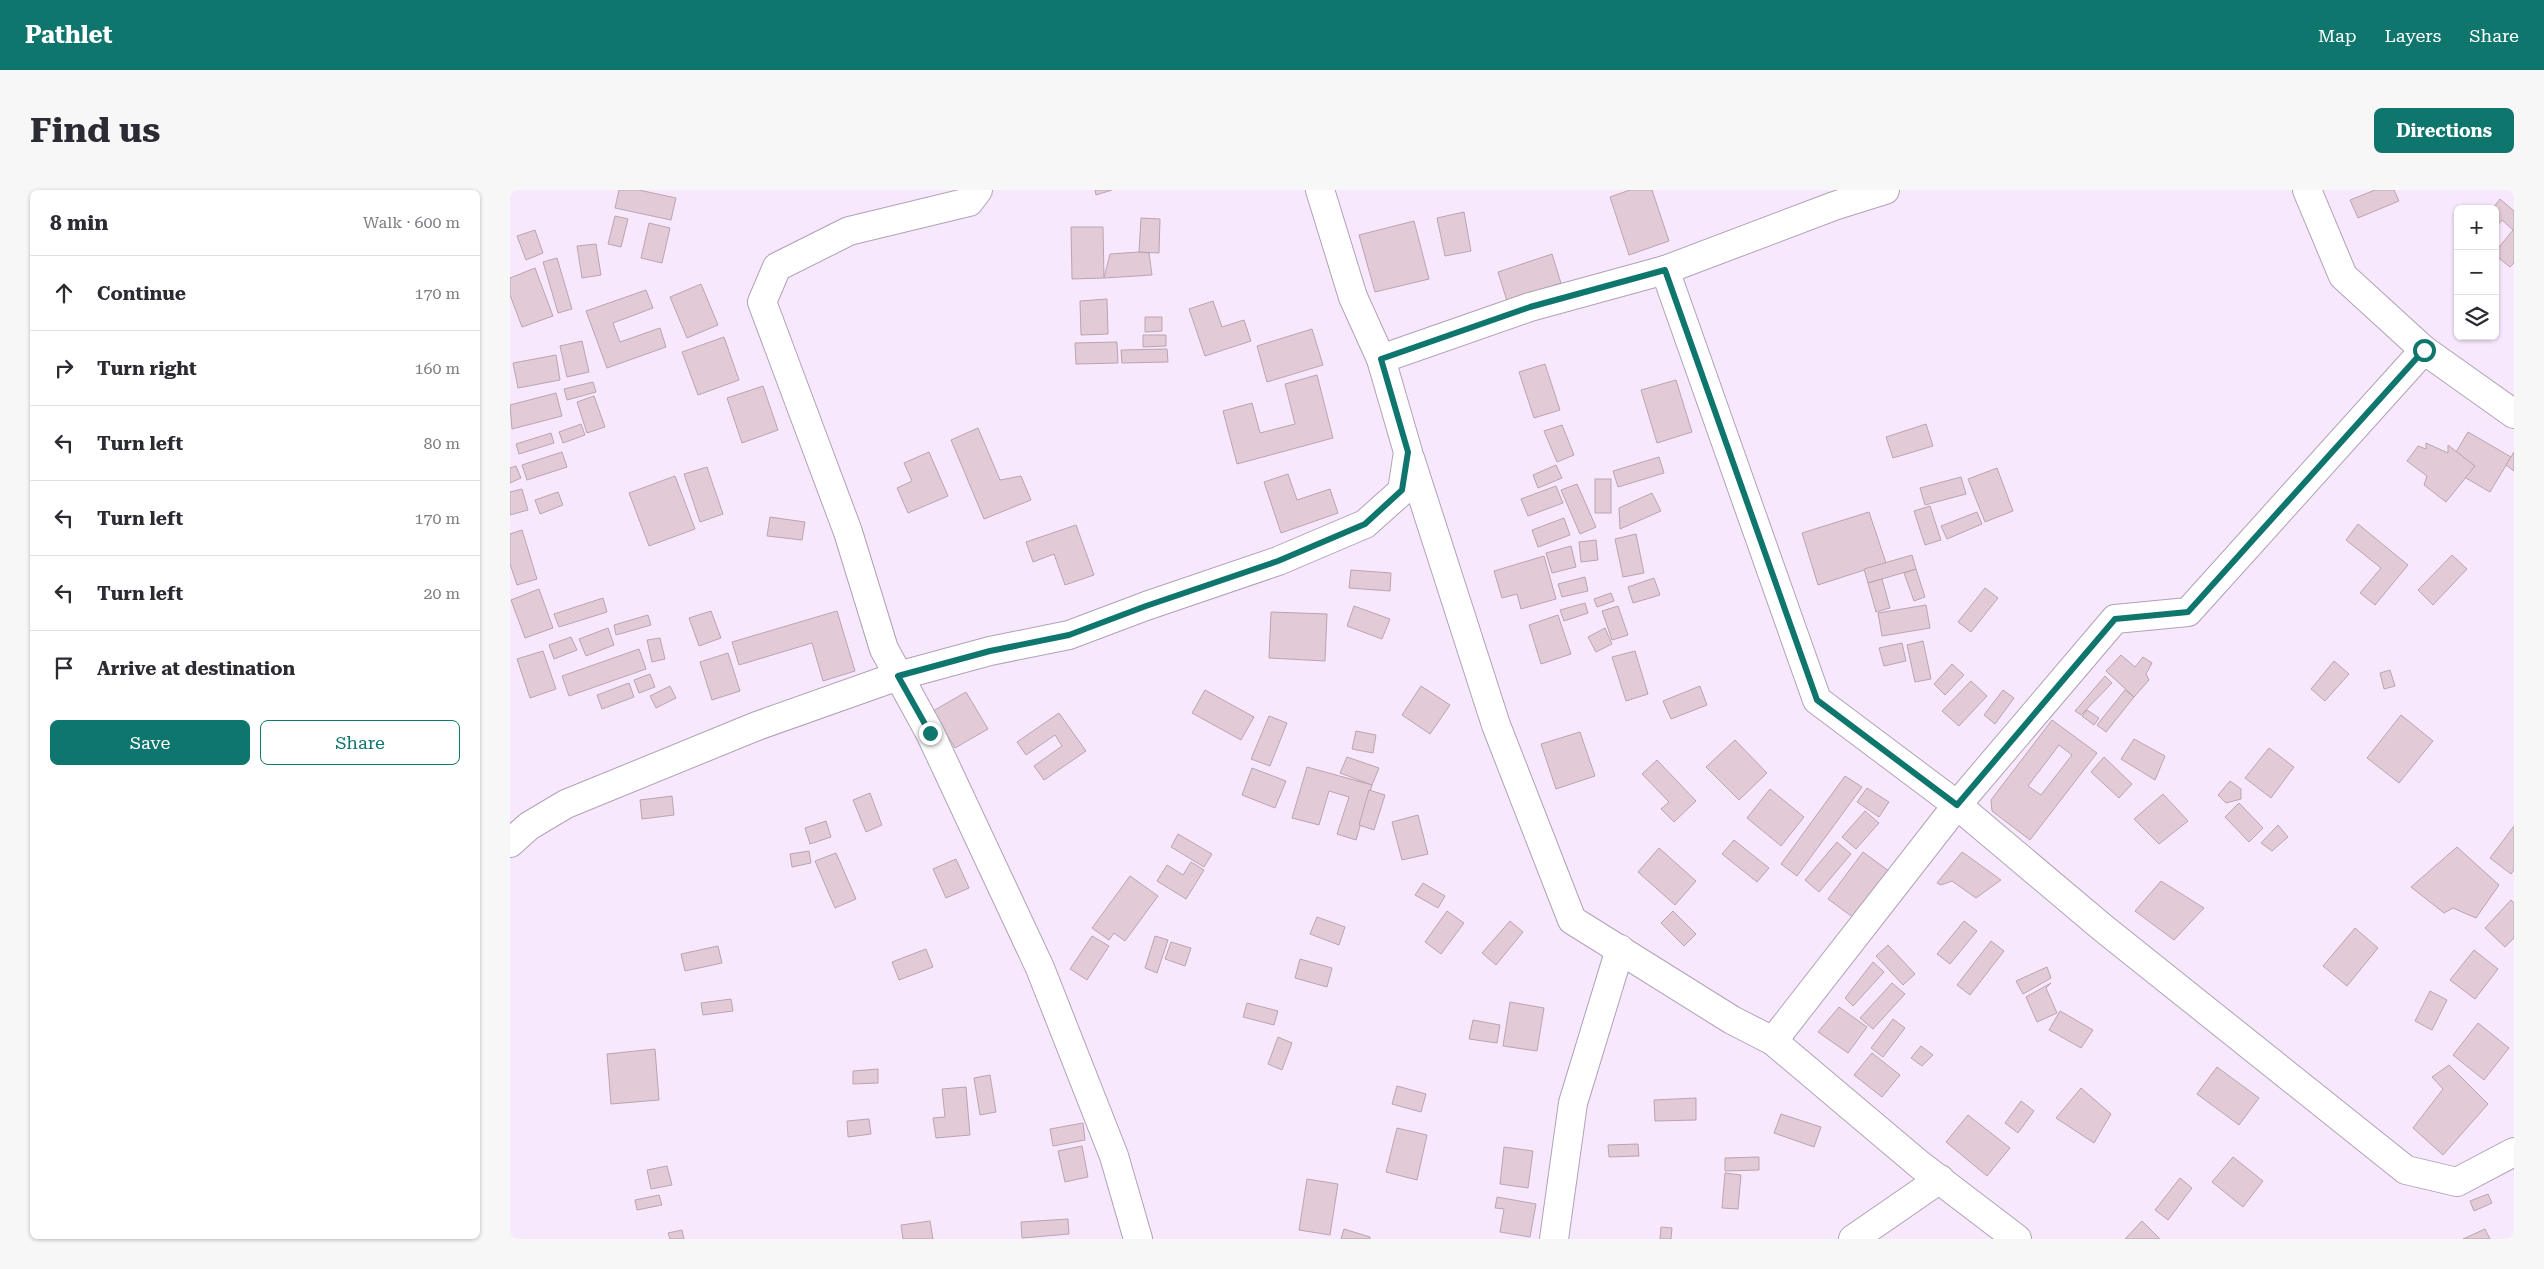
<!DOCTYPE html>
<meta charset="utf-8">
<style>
:root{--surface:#fff;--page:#f7f7f7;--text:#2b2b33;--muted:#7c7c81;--line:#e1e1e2;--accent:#0f766e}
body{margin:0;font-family:"Roboto Serif",serif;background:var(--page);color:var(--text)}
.controls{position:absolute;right:15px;top:15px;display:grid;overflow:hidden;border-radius:8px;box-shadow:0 1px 4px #0004}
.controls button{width:45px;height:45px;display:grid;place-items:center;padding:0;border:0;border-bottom:1px solid var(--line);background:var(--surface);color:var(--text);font:25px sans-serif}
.stop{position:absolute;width:15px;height:15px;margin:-11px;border:4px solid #0f766e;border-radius:50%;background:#fff}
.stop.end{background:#0f766e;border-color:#fff;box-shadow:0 1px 5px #0008}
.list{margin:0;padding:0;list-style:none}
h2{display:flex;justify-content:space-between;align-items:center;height:65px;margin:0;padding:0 20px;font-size:21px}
h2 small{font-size:16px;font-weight:400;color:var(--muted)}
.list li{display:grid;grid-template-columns:32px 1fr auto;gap:15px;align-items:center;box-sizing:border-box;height:75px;padding:0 20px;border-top:1px solid var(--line)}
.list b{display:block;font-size:19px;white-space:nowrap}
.list em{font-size:16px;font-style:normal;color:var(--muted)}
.actions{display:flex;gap:10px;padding:15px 20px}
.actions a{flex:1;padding:11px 0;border:1px solid var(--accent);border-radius:8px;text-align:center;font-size:18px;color:var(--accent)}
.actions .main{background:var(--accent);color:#fff}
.icon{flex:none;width:28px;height:28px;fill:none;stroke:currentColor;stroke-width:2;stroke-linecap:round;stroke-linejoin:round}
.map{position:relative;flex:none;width:2004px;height:1049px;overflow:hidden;border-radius:8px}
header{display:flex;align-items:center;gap:30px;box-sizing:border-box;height:70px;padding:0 25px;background:var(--accent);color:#fff}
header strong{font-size:24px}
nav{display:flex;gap:28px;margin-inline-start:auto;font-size:18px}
.intro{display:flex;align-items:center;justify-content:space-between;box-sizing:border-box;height:120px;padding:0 30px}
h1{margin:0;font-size:35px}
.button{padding:12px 22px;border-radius:8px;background:var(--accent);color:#fff;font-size:18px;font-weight:700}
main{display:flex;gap:30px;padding:0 30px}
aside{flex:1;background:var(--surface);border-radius:8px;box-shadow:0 1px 4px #0004}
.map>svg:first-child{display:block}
.building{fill:#e2cad6;stroke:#bba4b0;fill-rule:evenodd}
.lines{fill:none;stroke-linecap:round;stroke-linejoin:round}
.street-casing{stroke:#b0a2b5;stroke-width:30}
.street{stroke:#fff;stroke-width:28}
.route{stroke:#0f766e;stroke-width:6}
</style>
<header>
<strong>Pathlet</strong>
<nav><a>Map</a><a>Layers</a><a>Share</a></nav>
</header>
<div class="intro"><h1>Find us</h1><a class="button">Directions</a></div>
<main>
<aside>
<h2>8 min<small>Walk · 600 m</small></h2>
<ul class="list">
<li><svg class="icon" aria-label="ahead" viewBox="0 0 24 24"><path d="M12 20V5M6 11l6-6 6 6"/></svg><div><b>Continue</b></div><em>170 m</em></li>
<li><svg class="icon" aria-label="right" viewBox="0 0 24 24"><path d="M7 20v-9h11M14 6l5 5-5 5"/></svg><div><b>Turn right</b></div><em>160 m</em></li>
<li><svg class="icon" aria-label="left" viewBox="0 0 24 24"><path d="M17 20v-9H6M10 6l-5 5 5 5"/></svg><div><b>Turn left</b></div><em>80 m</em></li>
<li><svg class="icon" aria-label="left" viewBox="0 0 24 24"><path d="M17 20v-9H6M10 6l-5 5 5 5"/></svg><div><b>Turn left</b></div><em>170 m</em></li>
<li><svg class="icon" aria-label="left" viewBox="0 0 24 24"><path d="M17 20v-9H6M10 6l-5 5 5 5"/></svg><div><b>Turn left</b></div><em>20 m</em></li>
<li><svg class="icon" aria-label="arrive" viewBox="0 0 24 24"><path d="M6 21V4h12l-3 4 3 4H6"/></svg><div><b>Arrive at destination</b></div></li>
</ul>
<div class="actions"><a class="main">Save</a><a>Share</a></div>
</aside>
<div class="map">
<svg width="2004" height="1049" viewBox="0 0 2004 1049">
<rect width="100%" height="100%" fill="#f7e8fd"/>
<!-- building -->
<g class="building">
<polygon points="109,0 129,0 166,8 161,30 105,18"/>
<polygon points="585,0 602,0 586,5"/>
<polygon points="1120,0 1142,0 1159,51 1119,65 1100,7"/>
<polygon points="1865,0 1884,0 1889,11 1848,28 1840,10"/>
<polygon points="1990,9 2004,21 2004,73 2000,77 1985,65 1985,62 2003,40 1992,30 1985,38 1985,19 1982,19"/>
<polygon points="954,22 961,61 935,66 927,28"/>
<polygon points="105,26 118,29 111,57 98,54"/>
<polygon points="631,28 650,29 649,63 629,62"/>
<polygon points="904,31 919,89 865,102 849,45"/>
<polygon points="139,33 160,38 152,73 131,68"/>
<polygon points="561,37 593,37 594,88 562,89"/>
<polygon points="25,40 33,63 16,70 7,46"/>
<polygon points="86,54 91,85 72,88 67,56"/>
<polygon points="629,62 639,63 642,85 594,88 600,64"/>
<polygon points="1042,64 1051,93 997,111 988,82"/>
<polygon points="47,68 62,119 48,123 33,72"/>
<polygon points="25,78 43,126 12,137 0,105 0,88"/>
<polygon points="191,94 208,135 177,148 160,107"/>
<polygon points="136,100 143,118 103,133 110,152 150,138 156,157 97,178 76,121"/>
<polygon points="597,109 598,144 571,145 570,111"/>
<polygon points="703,111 712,137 734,130 741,151 695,166 679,119"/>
<polygon points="635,127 652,127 652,141 635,142"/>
<polygon points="802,139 813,175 757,192 747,156"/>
<polygon points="633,145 656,145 656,156 633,157"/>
<polygon points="214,147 229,190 188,205 172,162"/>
<polygon points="72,151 79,182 57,187 50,156"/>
<polygon points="607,152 608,173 566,174 565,153"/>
<polygon points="657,159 658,172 612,173 611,160"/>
<polygon points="46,165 50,190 8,198 3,173"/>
<polygon points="1035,174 1050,220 1024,228 1009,182"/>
<polygon points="807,185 823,248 727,274 713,221 742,213 750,243 785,234 775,194"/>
<polygon points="1166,190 1182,242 1147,253 1131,200"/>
<polygon points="83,192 86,202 57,210 54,199"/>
<polygon points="253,196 268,240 232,253 217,208"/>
<polygon points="46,203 52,226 2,239 0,215"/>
<polygon points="84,206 95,237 77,243 67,212"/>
<polygon points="71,234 75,245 53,253 49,242"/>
<polygon points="1416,234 1423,256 1383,268 1376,247"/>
<polygon points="1052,235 1064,265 1047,272 1034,241"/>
<polygon points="468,238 490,290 511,286 521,310 474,329 441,250"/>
<polygon points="1958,242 2001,267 1980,302 1937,277"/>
<polygon points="41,243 44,253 9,264 6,254"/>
<polygon points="1916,253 1938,263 1938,255 1965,276 1936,312 1914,295 1917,286 1897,271 1908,256 1916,259"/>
<polygon points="52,262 57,277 17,290 12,275"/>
<polygon points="419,262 438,306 398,323 387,298 402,291 394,273"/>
<polygon points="2004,262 2004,281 1996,275"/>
<polygon points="1149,267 1154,283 1108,297 1103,281"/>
<polygon points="1046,275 1052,288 1028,298 1023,285"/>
<polygon points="6,276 11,288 0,293 0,278"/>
<polygon points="197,277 213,324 190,332 174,284"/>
<polygon points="1487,278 1503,321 1475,332 1458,289"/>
<polygon points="778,284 787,310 820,299 828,323 771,343 754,292"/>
<polygon points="165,286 185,339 139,356 119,303"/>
<polygon points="1451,287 1456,304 1415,315 1410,298"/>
<rect x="1085" y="289" width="16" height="34"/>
<polygon points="1067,294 1086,337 1070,344 1051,300"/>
<polygon points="1046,296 1053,313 1018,326 1011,309"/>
<polygon points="12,299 18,320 0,325 0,302"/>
<polygon points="48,302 53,315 30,324 25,310"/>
<polygon points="1142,303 1151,321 1110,339 1109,318"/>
<polygon points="1420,316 1431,350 1415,355 1404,321"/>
<polygon points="1359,322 1376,373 1308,395 1292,343"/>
<polygon points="1467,322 1472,334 1437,349 1431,336"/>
<polygon points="260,327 295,332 292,350 257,346"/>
<polygon points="1054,328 1060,345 1028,357 1022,340"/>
<polygon points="1848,334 1898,375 1865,415 1850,403 1871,378 1836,350"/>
<polygon points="566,335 584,385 555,395 544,364 523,372 516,352"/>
<polygon points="12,340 27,389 7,395 0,374 0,344"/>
<polygon points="1126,344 1134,383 1113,387 1105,349"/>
<polygon points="1086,350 1088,370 1071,372 1069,352"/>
<polygon points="1061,356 1066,377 1042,383 1036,363"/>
<polygon points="1402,365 1406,379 1358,393 1354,379"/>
<polygon points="1942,365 1957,379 1923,415 1908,400"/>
<polygon points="1034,366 1046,409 1011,419 1007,404 992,408 984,381"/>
<polygon points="1406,379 1415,407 1404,411 1394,383"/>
<polygon points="841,380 881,383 880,401 839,398"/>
<polygon points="1075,387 1078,401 1052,407 1048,394"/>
<polygon points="1144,388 1150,405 1123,413 1118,397"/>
<polygon points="1372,389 1380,418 1366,422 1358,393"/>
<polygon points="1475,398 1488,408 1461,442 1448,432"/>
<polygon points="29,399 43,438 15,448 1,410"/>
<polygon points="1101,403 1104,411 1087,417 1084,409"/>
<polygon points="93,408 97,422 49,437 44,424"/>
<polygon points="1075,413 1078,423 1054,431 1050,420"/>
<polygon points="1416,415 1420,438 1372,446 1368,423"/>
<polygon points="844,416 880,429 872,449 837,436"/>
<polygon points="1108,416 1118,445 1102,450 1092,421"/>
<polygon points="201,421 211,448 189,456 179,428"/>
<polygon points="327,421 345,481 313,491 302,453 229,475 222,452"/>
<polygon points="761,422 817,424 815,471 759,468"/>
<polygon points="138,425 141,435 106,445 104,435"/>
<polygon points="1048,425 1061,464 1031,474 1019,435"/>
<polygon points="98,438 104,455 76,466 69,449"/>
<polygon points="1095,438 1102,454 1086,462 1078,447"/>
<polygon points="61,447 67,460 44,469 39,455"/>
<polygon points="150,448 155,469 142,472 137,450"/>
<polygon points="1413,451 1421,489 1405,492 1397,455"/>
<polygon points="1392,453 1396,471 1374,476 1369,458"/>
<polygon points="129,459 136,479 59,506 52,486"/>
<polygon points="33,461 46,499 20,508 7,469"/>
<polygon points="1125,461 1138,504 1116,511 1102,467"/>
<polygon points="218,463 230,501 202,510 190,472"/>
<polygon points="1611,465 1625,477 1633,467 1642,473 1636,484 1639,490 1624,507 1596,481"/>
<polygon points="1824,471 1839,484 1815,511 1801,499"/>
<polygon points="1442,474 1454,485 1435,505 1424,494"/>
<polygon points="1880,480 1885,496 1874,499 1870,483"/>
<polygon points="140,484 145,497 129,503 124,490"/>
<polygon points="1595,486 1602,493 1571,525 1565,521"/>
<polygon points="1461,491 1477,506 1449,536 1432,521"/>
<polygon points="119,493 124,507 92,519 87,505"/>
<polygon points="160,496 166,508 146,518 140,506"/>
<polygon points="911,496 940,515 920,544 892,525"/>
<polygon points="1190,496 1197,515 1161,529 1153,511"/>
<polygon points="695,500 744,527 731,550 682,523"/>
<polygon points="1493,500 1504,508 1485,534 1474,525"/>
<polygon points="1615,500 1624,507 1596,542 1587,535"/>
<polygon points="456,502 478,539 445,558 423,521"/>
<polygon points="1577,520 1589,528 1584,535 1572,526"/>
<polygon points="549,523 576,561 534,590 524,576 552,556 545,545 516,565 507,552"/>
<polygon points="1891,525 1923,551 1889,593 1857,568"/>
<polygon points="759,526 777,533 760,576 741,569"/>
<path d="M 1542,530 L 1587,563 L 1520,650 L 1482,621 L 1481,610 ZM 1549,555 L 1562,565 L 1531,605 L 1518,596 Z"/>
<polygon points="846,541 866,545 863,563 842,559"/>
<polygon points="1070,542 1085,586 1046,599 1031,554"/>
<polygon points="1624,549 1655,566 1645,590 1611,569"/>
<polygon points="1225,550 1257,583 1229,610 1196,577"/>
<polygon points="1759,558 1784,577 1761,608 1735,588"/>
<polygon points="837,567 869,578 862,595 830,583"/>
<polygon points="1594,567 1622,594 1609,608 1581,582"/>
<polygon points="1147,570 1186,611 1164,632 1151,619 1159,612 1132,584"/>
<polygon points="797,577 862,595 846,650 827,644 839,607 819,601 809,635 782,628"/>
<polygon points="742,578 776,591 765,618 732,605"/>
<polygon points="1335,586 1352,597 1287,686 1271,674"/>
<polygon points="1720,591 1731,599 1731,609 1716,613 1708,605"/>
<polygon points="1357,598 1379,612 1369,627 1347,612"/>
<polygon points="1260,599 1294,627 1271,656 1237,628"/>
<polygon points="859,600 875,605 864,640 849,635"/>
<polygon points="360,603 372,635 356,642 343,610"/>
<polygon points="1653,604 1678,631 1649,654 1624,629"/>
<polygon points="162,606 164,625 132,629 130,610"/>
<polygon points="1729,613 1753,638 1739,652 1715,627"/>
<polygon points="1355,621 1369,633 1346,659 1332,647"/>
<polygon points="908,625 918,664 892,670 882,632"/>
<polygon points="316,631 321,647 300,654 295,638"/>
<polygon points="1768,635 1778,647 1762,661 1751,653"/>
<polygon points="2004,636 2004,680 2001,684 1980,668"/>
<polygon points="668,644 702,664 694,677 661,657"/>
<polygon points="1224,650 1259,678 1247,692 1212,664"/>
<polygon points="1327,652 1341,664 1309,702 1295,690"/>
<polygon points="1947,657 1989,695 1966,728 1943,718 1934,723 1901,697"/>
<polygon points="1149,658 1186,691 1165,715 1128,682"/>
<polygon points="299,661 301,673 282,677 280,664"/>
<polygon points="1353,662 1383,684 1348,731 1318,709"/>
<polygon points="1452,662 1455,664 1491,690 1466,708 1442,691 1431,695 1427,693"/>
<polygon points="326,663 346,709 325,718 305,671"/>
<polygon points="446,669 459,698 436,708 423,679"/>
<polygon points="681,672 694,680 676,709 647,691 657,675 673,685"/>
<polygon points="620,686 648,706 615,751 604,743 599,750 582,738"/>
<polygon points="1651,691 1694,718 1664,750 1625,721"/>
<polygon points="913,693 935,706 928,718 905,705"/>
<polygon points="2001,710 2004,713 2004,748 1995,757 1975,738"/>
<polygon points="937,721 954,733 931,764 915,752"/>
<polygon points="1163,721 1186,744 1174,756 1151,733"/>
<polygon points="807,727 835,737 829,755 800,744"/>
<polygon points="1000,731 1013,742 986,775 972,763"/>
<polygon points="1454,731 1467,741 1440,774 1427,764"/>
<polygon points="1845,738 1868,758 1837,796 1813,776"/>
<polygon points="582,746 599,756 577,790 560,779"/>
<polygon points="645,746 658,750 647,783 635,778"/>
<polygon points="1481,751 1494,761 1460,805 1447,795"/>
<polygon points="661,752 681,758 675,776 655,769"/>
<polygon points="1378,755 1405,784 1393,795 1366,766"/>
<polygon points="208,756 212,773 175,781 171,764"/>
<polygon points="416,759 423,777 389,790 382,772"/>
<polygon points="1964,760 1988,779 1965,809 1940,790"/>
<polygon points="790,769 822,778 817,797 785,788"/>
<polygon points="1363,772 1374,782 1343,816 1335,808"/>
<polygon points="1537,777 1541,788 1513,804 1506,791"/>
<polygon points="1382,793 1395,804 1363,839 1350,828"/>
<polygon points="1541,793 1536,798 1547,823 1527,832 1516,807"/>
<polygon points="1920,801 1937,810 1922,840 1905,831"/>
<polygon points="221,809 223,821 193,825 191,813"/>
<polygon points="1000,812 1034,818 1027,861 993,856"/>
<polygon points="737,813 768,821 764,835 733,827"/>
<polygon points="1329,817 1357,837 1338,863 1308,842"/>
<polygon points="1550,821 1583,840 1571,858 1539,840"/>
<polygon points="1383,829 1395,838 1373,867 1361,858"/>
<polygon points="963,830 990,835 987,853 959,849"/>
<polygon points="1968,833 1999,858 1974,890 1943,865"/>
<polygon points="768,847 782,853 772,880 758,874"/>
<polygon points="1411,856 1423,865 1412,876 1401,868"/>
<polygon points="145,859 149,910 101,914 97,864"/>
<polygon points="1362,863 1390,885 1372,907 1344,885"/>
<polygon points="1939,875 1978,914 1933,965 1903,938 1933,899 1922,887"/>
<polygon points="1707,877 1749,908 1729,935 1687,904"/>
<polygon points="368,879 368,893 343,894 343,881"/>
<polygon points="480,885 486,922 470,925 464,888"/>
<polygon points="887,896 916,904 911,922 882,914"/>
<polygon points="456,897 460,945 426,948 423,928 435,927 432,899"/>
<polygon points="1571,898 1601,924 1584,953 1546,928"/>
<polygon points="1186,908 1186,930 1145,931 1144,910"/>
<polygon points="1511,911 1524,921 1508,943 1495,933"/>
<polygon points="1271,924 1311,937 1304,957 1264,943"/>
<polygon points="1458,925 1500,958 1477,986 1436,952"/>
<polygon points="359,929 361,944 338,947 337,931"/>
<polygon points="573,933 575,950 543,956 540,939"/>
<polygon points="887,938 917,945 907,990 876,982"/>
<polygon points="1128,954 1129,966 1099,967 1098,955"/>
<polygon points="572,956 578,987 555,992 548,961"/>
<polygon points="994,957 1023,961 1018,998 990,994"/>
<polygon points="1249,967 1249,980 1215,981 1215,968"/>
<polygon points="1723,967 1753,991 1733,1017 1702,992"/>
<polygon points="157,976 162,995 141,999 137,980"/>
<polygon points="1215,983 1231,985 1228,1019 1212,1018"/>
<polygon points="1670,988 1682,998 1658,1030 1645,1020"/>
<polygon points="797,989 828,994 820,1045 789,1040"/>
<polygon points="1978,1004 1982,1013 1964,1021 1960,1011"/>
<polygon points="149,1005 152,1015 127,1020 125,1010"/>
<polygon points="987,1007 1026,1014 1020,1047 990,1042 994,1019 985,1018"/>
<polygon points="558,1029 559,1044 512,1048 511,1032"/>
<polygon points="420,1031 423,1049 393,1049 391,1035"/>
<polygon points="1632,1031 1650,1049 1615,1049"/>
<polygon points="1151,1037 1162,1038 1161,1049 1150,1049"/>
<polygon points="834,1039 860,1047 860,1049 831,1049"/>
<polygon points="1975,1039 1980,1049 1953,1049"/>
<polygon points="172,1040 174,1049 160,1049 158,1043"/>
</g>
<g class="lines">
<defs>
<g id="street">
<polyline points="468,0 459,12 339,41 267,77 252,112 338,342 374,459 420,543 530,778 604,966 628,1049"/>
<polyline points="1797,0 1833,86 1914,160 2004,224"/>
<polyline points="1155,80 1307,510 1447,615 1593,738 1896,980 1947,992 2004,962"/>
<polyline points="871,169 1020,117 1155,80 1324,16 1375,0"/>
<polyline points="900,268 986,535 1062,730 1222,830 1263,851 1410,975 1507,1049"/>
<polyline points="0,653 19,636 56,614 247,536 388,486 480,461 559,445 636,416 768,371 855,334 892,301 898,262 871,169 843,107 810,0"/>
<polyline points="1263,851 1447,615 1605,429 1678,422 1914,160"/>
<polyline points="1044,1049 1063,913 1110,759"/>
<polyline points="1343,1049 1430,989"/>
</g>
</defs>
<!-- street casing -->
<use href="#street" class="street-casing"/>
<!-- street -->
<use href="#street" class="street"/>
</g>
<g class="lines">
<!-- route -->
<polyline class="route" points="420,543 388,486 480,461 559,445 636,416 768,371 855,334 892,300 898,262 871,169 1020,117 1155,80 1307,510 1447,615 1605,429 1678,422 1914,160"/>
</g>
</svg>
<div class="controls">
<button>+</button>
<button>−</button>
<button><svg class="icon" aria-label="layers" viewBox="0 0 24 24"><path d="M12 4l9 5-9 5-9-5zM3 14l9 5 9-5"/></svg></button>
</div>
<div class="stop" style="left:1914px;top:160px"></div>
<div class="stop end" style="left:420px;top:543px"></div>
</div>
</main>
